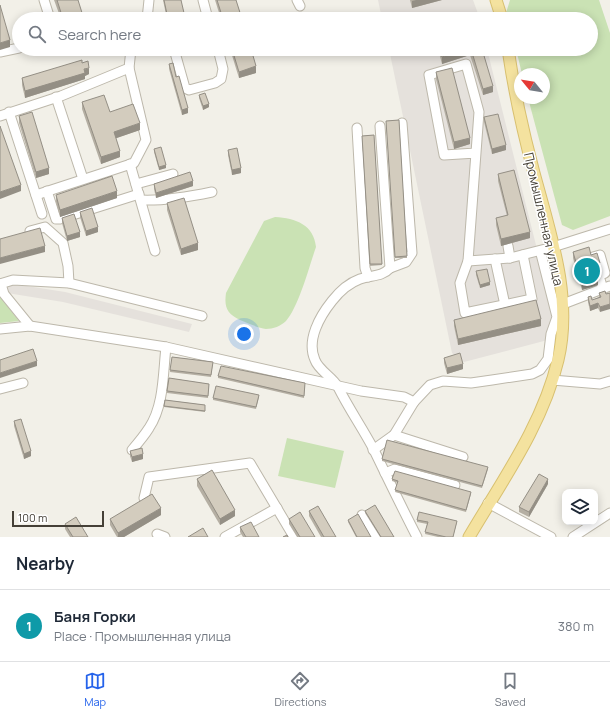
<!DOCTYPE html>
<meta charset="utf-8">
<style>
:root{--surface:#fff;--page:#f2f2f3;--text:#1f2937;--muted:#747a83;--line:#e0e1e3;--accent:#2563eb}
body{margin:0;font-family:Manrope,sans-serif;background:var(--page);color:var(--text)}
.controls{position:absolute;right:12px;bottom:12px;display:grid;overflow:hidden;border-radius:8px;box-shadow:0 2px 10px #0003}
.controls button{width:36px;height:36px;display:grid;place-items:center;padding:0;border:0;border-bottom:1px solid var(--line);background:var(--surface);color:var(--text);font:20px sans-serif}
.compass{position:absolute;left:514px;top:68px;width:36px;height:36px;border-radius:50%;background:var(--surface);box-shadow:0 2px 10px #0003;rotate:300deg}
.scale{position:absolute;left:12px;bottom:10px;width:92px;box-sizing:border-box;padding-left:4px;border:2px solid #454037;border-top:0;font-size:11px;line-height:14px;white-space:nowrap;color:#454037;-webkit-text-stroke:3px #fff;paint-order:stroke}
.you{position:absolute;left:244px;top:334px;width:14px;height:14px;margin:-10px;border:3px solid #fff;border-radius:50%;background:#1a73e8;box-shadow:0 0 0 6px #1a73e833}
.badge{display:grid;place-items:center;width:26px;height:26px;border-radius:50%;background:var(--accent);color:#fff;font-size:13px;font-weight:700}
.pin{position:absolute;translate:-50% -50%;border:2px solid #fff;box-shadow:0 1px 4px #0006}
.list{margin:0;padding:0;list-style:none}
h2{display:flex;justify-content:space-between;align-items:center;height:52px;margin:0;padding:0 16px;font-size:17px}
h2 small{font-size:13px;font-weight:400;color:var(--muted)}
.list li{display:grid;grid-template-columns:26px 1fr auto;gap:12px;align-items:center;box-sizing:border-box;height:72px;padding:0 16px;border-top:1px solid var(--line)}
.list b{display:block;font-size:15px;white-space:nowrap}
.list p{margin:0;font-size:13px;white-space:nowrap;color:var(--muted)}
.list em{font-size:13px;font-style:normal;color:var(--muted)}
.icon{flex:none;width:22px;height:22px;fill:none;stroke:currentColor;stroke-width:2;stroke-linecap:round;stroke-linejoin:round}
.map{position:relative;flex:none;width:610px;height:537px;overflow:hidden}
.search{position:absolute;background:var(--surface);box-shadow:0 2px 10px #0003;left:12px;right:12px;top:12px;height:44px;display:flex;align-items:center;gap:10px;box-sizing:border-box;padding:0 14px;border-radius:22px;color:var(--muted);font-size:15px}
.sheet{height:124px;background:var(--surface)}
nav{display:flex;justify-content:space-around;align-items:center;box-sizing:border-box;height:56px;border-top:1px solid var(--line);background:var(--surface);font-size:11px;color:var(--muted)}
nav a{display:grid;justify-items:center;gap:2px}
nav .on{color:var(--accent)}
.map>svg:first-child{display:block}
.industrial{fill:#e5e1dc}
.green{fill:#cae2b4}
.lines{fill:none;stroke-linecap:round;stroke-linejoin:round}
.minor-casing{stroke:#bdb8ab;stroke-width:11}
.major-casing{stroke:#d8c070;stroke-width:13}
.minor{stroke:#fff;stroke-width:9}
.major{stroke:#f4e29f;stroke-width:11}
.wall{fill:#b5afa3}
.shaded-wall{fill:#948f85}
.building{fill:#d3ccbe;stroke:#948f85}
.labels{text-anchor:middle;stroke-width:3;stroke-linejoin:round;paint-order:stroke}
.street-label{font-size:13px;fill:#454037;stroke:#fff}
</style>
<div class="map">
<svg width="610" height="537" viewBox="0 0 610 537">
<rect width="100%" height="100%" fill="#f2f0e8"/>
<!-- industrial -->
<g class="industrial">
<polygon points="378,0 473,0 480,19 382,19"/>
<polygon points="389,49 487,49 559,337 464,362 452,353"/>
<polygon points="8,283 65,292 192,324 189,332 63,302 7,293"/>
</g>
<!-- green -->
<g class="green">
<polygon points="510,0 599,0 610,33 610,216 573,230 562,225 528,98 544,98 544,74 522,74 516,49 591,49 591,19 508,19 506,13"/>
<path d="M 275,217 C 296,218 314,225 316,247 C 309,267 299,306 286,321 C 281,326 273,329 266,329 C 258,328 248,323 240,320 C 227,314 224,307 226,293 L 264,221 Z"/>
<polygon points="0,291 1,298 19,321 0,323"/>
<polygon points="287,438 344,451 335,488 278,476"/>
</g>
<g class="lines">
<defs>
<g id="minor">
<polyline points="44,0 50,19"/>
<polyline points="203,0 208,19"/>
<polyline points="297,0 300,6"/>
<polyline points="147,19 149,0"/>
<polyline points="174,49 185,88 189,90 215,83 221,79 223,69 218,49"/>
<polyline points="0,52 19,48"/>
<polyline points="56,97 83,179"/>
<polyline points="9,112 42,214"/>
<polyline points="0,116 61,96 129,68 131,49"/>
<path d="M 380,126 L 390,268 C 382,277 371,275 360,279 C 349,283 339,292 332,301 C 320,316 306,340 315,360 C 319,371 333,377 338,387 C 349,409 363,429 374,450 C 388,479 402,508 417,537"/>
<polyline points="357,128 365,268 368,277"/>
<polyline points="476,153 444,155 429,75 466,64 479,112 468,261 460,283 465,313 532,299 523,255"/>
<polyline points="130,164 155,251"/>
<polyline points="136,184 173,174"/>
<polyline points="47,191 56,219 60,219 139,194"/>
<polyline points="36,195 134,163 146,140 129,68"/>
<path d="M 141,200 C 165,201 188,197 212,192"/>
<polyline points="30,231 45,227 63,243 68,266 69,283"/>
<polyline points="508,246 510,258"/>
<polyline points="593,257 600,255 605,273 599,276 603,289"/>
<polyline points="495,259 505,305"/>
<polyline points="468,261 510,258 553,247 610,229"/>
<polyline points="390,268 406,262 412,253 402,123"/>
<polyline points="0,284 13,280 69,283 202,316"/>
<polyline points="1,284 4,294 30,326"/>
<polyline points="563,304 610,286"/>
<polyline points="0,329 30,326 166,347 361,391 404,397 414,402"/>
<polyline points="552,380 600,384 610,381"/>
<polyline points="0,389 23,383"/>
<polyline points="394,435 463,457"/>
<path d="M 132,450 C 138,443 144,436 149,428 C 164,406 163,373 166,347"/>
<polyline points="373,450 394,435 414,402 430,385 443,381 471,383 492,380 532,374 540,370 548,359 551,334 557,317 541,254"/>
<polyline points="385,473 395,469 455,485"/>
<polyline points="144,498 149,477 250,463 294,537"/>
<polyline points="488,503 551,537"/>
<polyline points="362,515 376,537"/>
<polyline points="157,534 165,537"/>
<polyline points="225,537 277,508"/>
<polyline points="573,537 610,513"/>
</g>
<g id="major">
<polyline points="496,0 502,19"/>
<path d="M 469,537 C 502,481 543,424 558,360 C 573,297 550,233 534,173 C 523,132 514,91 508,49"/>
</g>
</defs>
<!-- minor casing -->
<use href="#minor" class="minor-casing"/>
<!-- major casing -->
<use href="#major" class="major-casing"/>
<!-- minor -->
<use href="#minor" class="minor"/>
<!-- major -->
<use href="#major" class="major"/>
</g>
<!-- wall -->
<g class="wall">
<polygon points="54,0 78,0 83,19 61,19"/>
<polygon points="163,0 181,0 184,19 167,19"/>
<polygon points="215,0 236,0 242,19 221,19"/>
<polygon points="410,0 442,0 412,8"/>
<polygon points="230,49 251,49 256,73 239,78"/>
<polygon points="438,49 482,49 493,92 483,95 470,55 442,64"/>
<polygon points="82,63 89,74 85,76 85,79 25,98 22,85 22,78"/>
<polygon points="169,64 176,77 188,113 182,115 169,69"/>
<polygon points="436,72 470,144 454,149 436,79"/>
<polygon points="199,95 209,107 203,110 199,98"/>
<polygon points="82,102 110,112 140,130 116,138 120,157 101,164 82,109"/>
<polygon points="19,116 49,174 36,178 19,123"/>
<polygon points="484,117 506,150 492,154 484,122"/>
<polygon points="399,120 407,258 395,258 386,121"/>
<polygon points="374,135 382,265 370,266 362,136"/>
<polygon points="154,149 166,168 159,170 154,152"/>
<polygon points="228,150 241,173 232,175 228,155"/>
<polygon points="498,174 530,238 501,246 496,225 496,218 507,216 498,181"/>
<polygon points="154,184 193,186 156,198 154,189"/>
<polygon points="56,195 117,198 60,217 56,202"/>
<polygon points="167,203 198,250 181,255 167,210"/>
<polygon points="80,212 98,232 86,236 80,217"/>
<polygon points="62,218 80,237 67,241 62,223"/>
<polygon points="573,252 591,255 600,270 596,272 598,285 582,290 573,258"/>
<polygon points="476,271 490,285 480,288 476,275"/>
<polygon points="605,291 600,312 598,308 590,311 588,302 588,297 592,300 599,297 599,293"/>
<polygon points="454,320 541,326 458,345 454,326"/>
<polygon points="172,357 213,362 211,377 170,372"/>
<polygon points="444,358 463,369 447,374 444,363"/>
<polygon points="218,376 305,385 304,398 218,378"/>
<polygon points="169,378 209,384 208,398 167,393"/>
<polygon points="259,397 256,409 213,400 213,398"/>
<polygon points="165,400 205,405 205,412 164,407"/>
<polygon points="14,421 31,456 24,459 14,426"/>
<polygon points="130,451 143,459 132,462 130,456"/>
<polygon points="382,459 488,469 482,488 382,461"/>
<polygon points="197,479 235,516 220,525 197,486"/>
<polygon points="392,479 471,494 466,512 395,492 398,483 392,481"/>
<polygon points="548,484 529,517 519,512 519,507"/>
<polygon points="309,511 336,537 321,537 309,516"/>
<polygon points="365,511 394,537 380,537 365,513"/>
<polygon points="161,515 124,537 117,537 110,525 110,519"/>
<polygon points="289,519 315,537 297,537 289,524"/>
<polygon points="348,520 371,537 356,537 348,522"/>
<polygon points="417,520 457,522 453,537 438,537 425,534 427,524 417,522"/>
<polygon points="65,524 88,537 70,537 65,529"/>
<polygon points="240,527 259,537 243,537 240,532"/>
</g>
<!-- shaded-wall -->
<g class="shaded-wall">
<polygon points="416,0 442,0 412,8 412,1"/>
<polygon points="184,13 184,19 172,19 172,16"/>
<polygon points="83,16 83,19 73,19"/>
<polygon points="10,40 10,47 0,50 0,43"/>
<polygon points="468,49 470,49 470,55 442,64 442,57"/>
<polygon points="256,66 256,73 239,78 239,72"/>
<polygon points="89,68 89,74 85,76 85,79 25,98 25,91"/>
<polygon points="493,86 493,92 483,95 483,89"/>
<polygon points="209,104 209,107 203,110 203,106"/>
<polygon points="188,108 188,113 182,115 182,110"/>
<polygon points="140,123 140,130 114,139 114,132"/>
<polygon points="470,138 470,144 454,149 454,142"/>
<polygon points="506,145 506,150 492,154 492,149"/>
<polygon points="120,151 120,157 101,164 101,157"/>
<polygon points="166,165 166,168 159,170 159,167"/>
<polygon points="49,168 49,174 36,178 36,172"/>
<polygon points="241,168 241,173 232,175 232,170"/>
<polygon points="193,181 193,186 156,198 156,193"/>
<polygon points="21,185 21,191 0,199 0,192"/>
<polygon points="117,191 117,198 60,217 60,210"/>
<polygon points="98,227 98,232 86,236 86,231"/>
<polygon points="80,232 80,237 67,241 67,236"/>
<polygon points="530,232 530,238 501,246 501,239"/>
<polygon points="198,243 198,250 181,255 181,249"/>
<polygon points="45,246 45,252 0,264 0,258"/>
<polygon points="600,263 600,270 594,272 594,265"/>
<polygon points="598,279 598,285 582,290 582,283"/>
<polygon points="490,282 490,285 480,288 480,285"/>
<polygon points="598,303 598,308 590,311 590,306"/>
<polygon points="610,304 610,309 600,312 600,307"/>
<polygon points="541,319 541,326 458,345 458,339"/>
<polygon points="37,361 37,366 0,378 0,373"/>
<polygon points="463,364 463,369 447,374 447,368"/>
<polygon points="31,451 31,456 24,459 24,454"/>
<polygon points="143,454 143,459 132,462 132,457"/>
<polygon points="548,479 548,484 529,517 529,512"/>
<polygon points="161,508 161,515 124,537 118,537 118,533"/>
<polygon points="235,510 235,516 220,525 220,519"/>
</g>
<!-- building -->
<g class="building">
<polygon points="57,0 78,0 83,16 73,19 63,19"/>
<polygon points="164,0 181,0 184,13 172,16 172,18 168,19"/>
<polygon points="217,0 236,0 242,19 223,19"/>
<polygon points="0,5 10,40 0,43"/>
<polygon points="232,49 251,49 256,66 239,72"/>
<polygon points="439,49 468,49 442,57"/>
<polygon points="471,49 482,49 493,86 483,89"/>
<polygon points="82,60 82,63 88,61 89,68 84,69 85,73 25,91 22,78"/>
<polygon points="173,63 176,77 179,76 188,108 182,110 169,64"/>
<polygon points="452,68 470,138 454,142 436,72"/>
<polygon points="205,93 209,104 203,106 199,95"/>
<polygon points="104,95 110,112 133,104 140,123 114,132 120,151 101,157 82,102"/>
<polygon points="32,112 49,168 36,172 19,116"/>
<polygon points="498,114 506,145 492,149 484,117"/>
<polygon points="399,120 407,256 395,257 386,121"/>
<polygon points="0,126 21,185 0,192"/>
<polygon points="374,135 382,264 370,264 362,136"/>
<polygon points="161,147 166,165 159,167 154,149"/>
<polygon points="237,148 241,168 232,170 228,150"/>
<polygon points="514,170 530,232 501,239 496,218 508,215 498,174"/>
<polygon points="190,172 193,181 156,193 154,184"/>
<polygon points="112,176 117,191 60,210 56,195"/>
<polygon points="184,198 198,243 181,249 167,203"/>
<polygon points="92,208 98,227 86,231 80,212"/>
<polygon points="74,214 80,232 67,236 62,218"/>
<polygon points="40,228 45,246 0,258 0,239"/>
<polygon points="589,247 591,255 597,253 600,263 594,265 598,279 582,283 573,252"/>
<polygon points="487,269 490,282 480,285 476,271"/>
<polygon points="605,291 606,294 610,293 610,304 600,307 598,303 590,306 588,297 591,296 592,300 601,297 599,293"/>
<polygon points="536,300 541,319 458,339 454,320"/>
<polygon points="33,349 37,361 0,373 0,360"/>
<polygon points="460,353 463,364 447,368 444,358"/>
<polygon points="172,357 213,362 211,375 170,370"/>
<polygon points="221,366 305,383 304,396 218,376"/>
<polygon points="169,378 209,384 208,396 167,391"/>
<polygon points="216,386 259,395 256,407 213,398"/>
<polygon points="165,400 205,405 205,411 164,406"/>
<polygon points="21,419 31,451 24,454 14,421"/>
<polygon points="387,440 488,467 482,486 382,459"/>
<polygon points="142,448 143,454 132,457 130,451"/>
<polygon points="212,470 235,510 220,519 197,479"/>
<polygon points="395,471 471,492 466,510 395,490 398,481 392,479"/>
<polygon points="539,474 548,479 529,512 519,507"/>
<polygon points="152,494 161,508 118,533 110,519"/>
<polygon points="375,505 394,537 381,537 365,511"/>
<polygon points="318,506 336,537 324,537 309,511"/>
<polygon points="300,512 315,537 300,537 289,519"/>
<polygon points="419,512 457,521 453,537 446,537 425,532 428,522 417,520"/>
<polygon points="358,514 371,537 357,537 348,520"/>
<polygon points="76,517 88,537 73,537 65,524"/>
<polygon points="251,522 259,537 246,537 240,527"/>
<polygon points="203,528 208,537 188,537"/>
<polygon points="287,535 288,537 283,537"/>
</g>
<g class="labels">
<!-- street labels -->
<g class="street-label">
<text transform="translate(544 219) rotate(77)" y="5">Промышленная улица</text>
</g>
</g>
</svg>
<div class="controls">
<button><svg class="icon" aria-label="layers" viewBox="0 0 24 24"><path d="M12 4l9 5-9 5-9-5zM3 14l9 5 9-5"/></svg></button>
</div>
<svg class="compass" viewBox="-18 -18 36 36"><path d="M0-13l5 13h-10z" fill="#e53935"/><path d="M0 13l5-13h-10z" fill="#747a83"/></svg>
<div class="scale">100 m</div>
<div class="you"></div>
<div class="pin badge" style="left:587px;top:271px;background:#0f9aa8">1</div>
<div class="search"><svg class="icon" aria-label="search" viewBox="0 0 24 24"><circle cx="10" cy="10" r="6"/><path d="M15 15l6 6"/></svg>Search here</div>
</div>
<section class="sheet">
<h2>Nearby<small></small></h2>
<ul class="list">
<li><span class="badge" style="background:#0f9aa8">1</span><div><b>Баня Горки</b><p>Place · Промышленная улица</p></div><em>380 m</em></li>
</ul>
</section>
<nav>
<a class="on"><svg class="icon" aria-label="map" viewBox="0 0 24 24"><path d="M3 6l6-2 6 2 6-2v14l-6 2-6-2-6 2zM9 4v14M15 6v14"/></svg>Map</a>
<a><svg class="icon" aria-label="directions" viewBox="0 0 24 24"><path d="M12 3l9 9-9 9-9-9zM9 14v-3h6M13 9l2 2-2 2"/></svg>Directions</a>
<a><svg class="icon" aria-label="saved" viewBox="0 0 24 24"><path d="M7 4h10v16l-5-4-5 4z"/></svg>Saved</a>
</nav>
